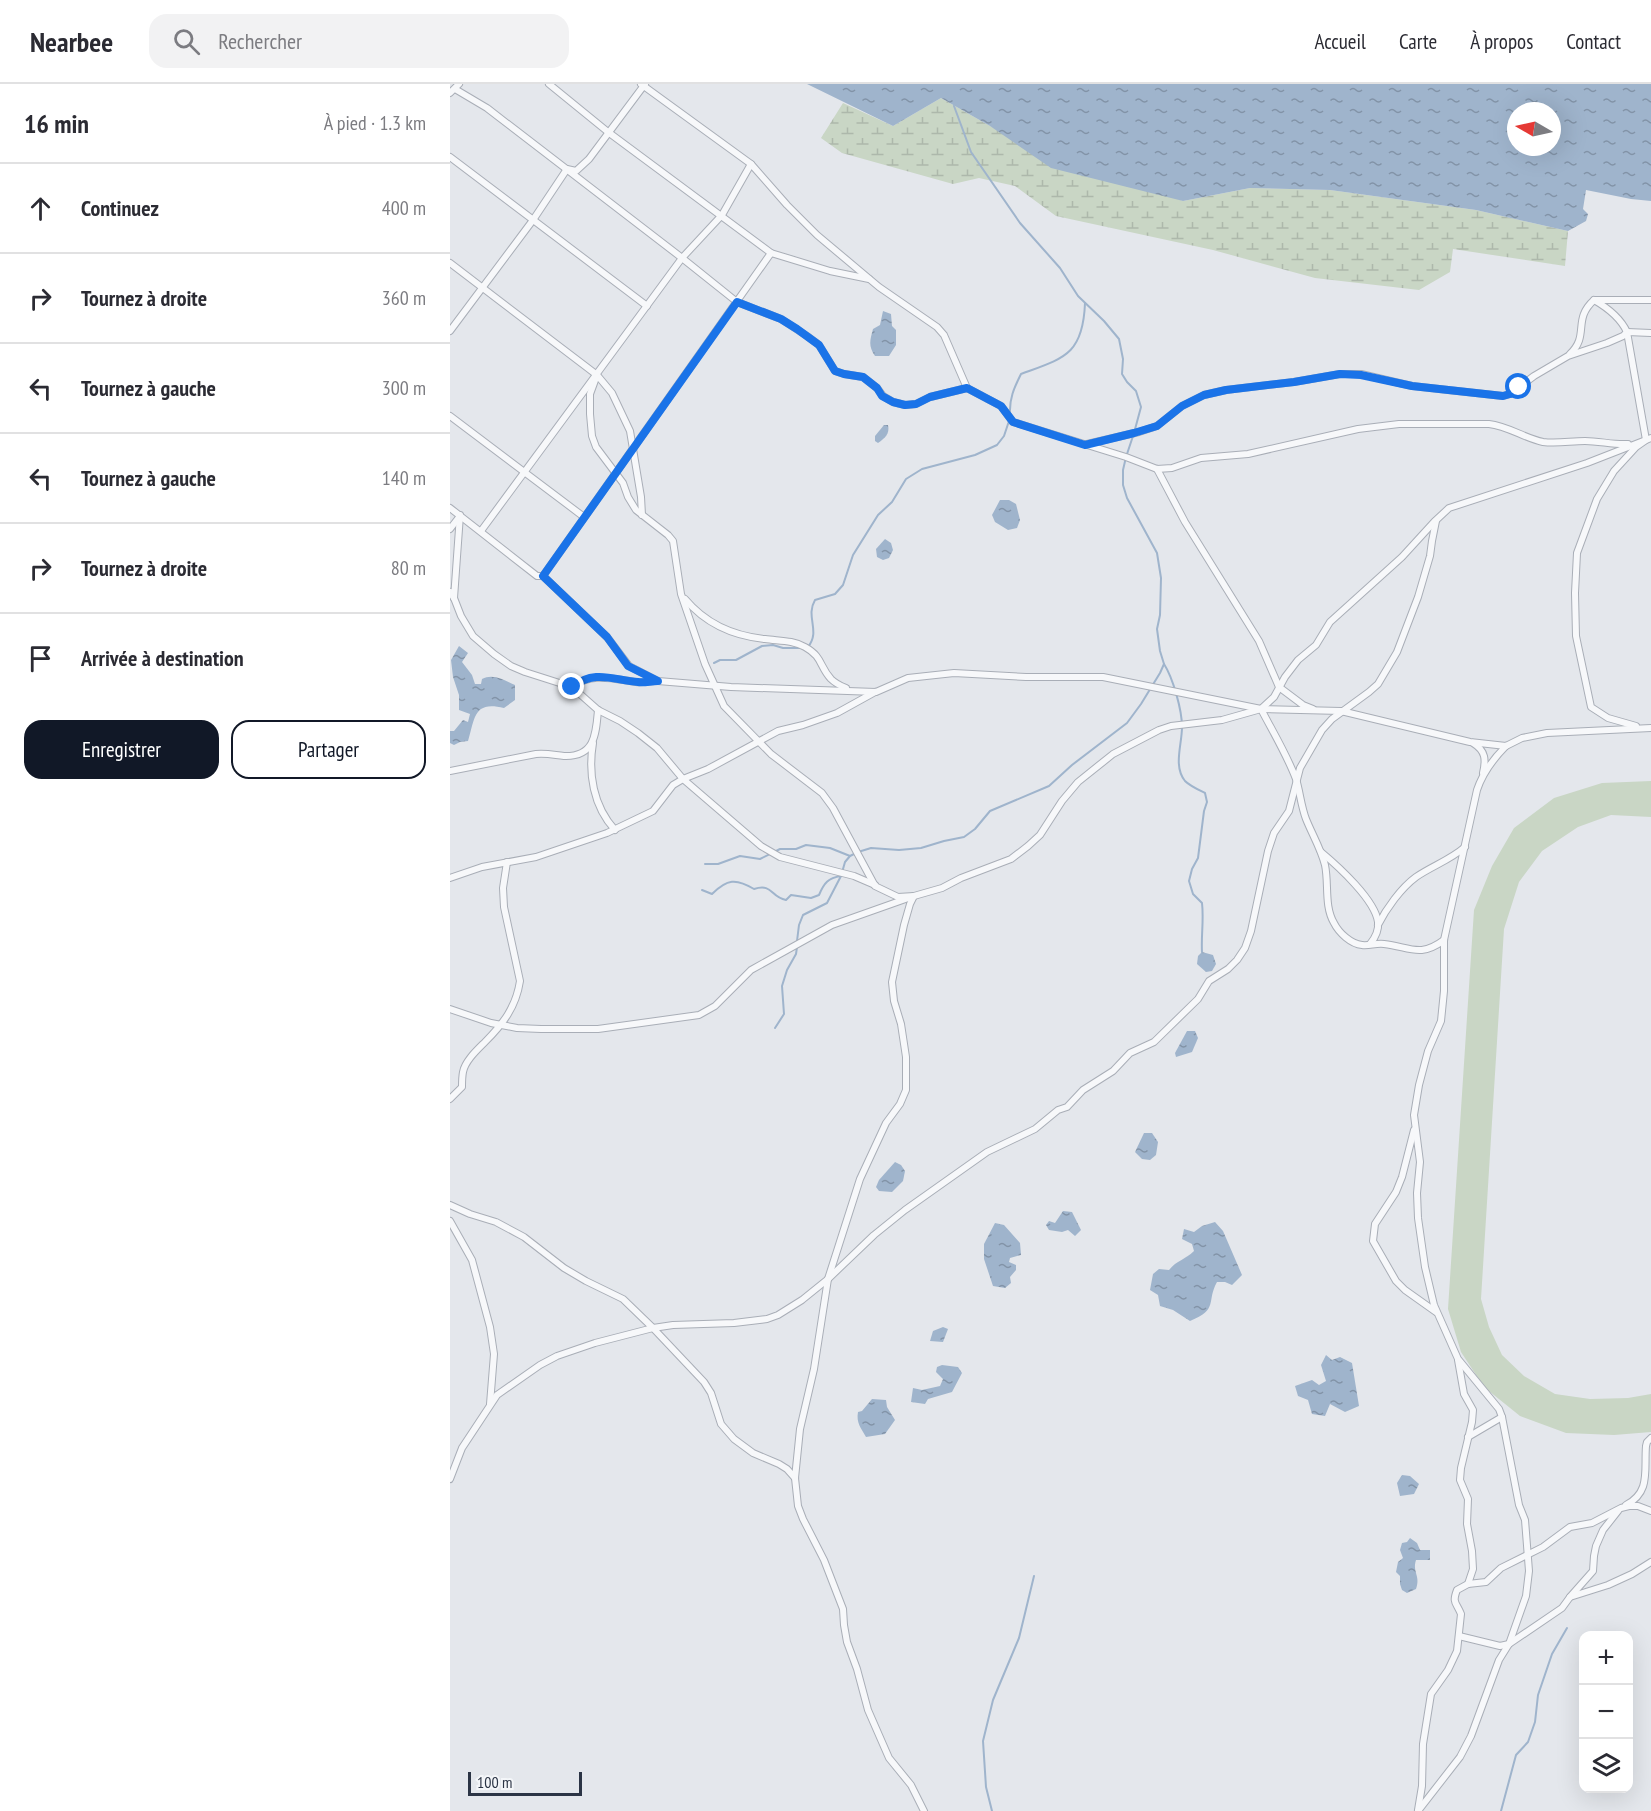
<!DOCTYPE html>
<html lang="fr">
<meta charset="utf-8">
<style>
:root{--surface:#fff;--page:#f2f2f3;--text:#2b2b33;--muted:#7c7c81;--line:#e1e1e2;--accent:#111827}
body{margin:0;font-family:"PT Sans Narrow",sans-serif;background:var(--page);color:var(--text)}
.controls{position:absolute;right:18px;bottom:18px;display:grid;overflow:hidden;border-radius:12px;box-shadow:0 6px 24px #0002}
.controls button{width:54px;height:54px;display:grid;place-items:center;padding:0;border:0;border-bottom:2px solid var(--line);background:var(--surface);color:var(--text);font:30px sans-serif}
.compass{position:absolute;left:1057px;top:18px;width:54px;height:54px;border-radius:50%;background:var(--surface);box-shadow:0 6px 24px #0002;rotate:279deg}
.scale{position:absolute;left:18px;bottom:15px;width:114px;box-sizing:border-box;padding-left:6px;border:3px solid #2b3445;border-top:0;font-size:16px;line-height:21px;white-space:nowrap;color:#2b3445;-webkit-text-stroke:4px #f4f6f9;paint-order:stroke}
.stop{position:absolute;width:18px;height:18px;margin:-14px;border:4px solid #1a73e8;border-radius:50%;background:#fff}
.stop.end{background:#1a73e8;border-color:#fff;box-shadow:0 2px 6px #0008}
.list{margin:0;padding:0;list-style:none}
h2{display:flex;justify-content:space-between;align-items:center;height:78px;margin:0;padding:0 24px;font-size:26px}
h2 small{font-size:20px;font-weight:400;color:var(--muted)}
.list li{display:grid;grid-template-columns:39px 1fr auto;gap:18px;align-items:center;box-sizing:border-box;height:90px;padding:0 24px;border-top:2px solid var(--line)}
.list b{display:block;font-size:22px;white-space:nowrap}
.list em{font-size:20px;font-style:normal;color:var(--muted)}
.actions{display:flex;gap:12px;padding:18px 24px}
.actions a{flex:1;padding:14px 0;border:2px solid var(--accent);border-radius:18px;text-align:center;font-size:21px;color:var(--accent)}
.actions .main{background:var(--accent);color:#fff}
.icon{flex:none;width:33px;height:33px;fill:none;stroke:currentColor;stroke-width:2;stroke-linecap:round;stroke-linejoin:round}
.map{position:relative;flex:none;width:1201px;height:1727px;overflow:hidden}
header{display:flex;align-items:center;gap:36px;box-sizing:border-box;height:84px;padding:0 30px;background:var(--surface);border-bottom:2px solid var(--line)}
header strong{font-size:28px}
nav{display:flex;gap:33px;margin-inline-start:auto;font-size:21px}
.search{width:420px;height:54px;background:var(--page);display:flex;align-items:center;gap:15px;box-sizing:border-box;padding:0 21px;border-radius:18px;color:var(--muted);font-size:22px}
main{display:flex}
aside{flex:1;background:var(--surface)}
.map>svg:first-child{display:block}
.grass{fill:#c9d6c5}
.wetland{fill:url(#wetland-marsh)}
.water{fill:url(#water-ripples);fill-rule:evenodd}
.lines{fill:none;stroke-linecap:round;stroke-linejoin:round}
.stream{stroke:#9fb4cc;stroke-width:2}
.street-casing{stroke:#a9aeb7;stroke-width:8}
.street{stroke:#f7f8fa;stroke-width:6}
.route{stroke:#1a73e8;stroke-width:8}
</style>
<header>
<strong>Nearbee</strong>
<div class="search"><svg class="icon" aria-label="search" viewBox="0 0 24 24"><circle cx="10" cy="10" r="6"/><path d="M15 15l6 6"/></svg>Rechercher</div>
<nav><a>Accueil</a><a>Carte</a><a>À propos</a><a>Contact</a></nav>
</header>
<main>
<aside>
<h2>16 min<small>À pied · 1.3 km</small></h2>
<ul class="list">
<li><svg class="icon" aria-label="ahead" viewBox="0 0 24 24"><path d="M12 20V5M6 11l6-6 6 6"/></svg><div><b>Continuez</b></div><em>400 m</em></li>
<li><svg class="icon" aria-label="right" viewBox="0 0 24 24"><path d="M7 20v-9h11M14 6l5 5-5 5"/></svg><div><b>Tournez à droite</b></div><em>360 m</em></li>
<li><svg class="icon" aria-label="left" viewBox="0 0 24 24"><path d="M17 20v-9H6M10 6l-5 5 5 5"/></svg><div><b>Tournez à gauche</b></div><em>300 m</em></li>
<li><svg class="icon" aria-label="left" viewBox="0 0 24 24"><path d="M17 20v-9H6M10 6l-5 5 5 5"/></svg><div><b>Tournez à gauche</b></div><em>140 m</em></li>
<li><svg class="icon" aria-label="right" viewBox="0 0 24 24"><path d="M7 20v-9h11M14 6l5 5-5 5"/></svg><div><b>Tournez à droite</b></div><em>80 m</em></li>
<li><svg class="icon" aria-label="arrive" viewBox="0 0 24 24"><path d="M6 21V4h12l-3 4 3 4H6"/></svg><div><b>Arrivée à destination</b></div></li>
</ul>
<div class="actions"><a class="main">Enregistrer</a><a>Partager</a></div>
</aside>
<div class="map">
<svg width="1201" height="1727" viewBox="0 0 1201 1727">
<defs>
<pattern id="wetland-marsh" width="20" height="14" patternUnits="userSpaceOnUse" patternTransform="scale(1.5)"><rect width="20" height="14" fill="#c9d6c5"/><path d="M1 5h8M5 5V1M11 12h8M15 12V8" fill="none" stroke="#adb8ab"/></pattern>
<pattern id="water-ripples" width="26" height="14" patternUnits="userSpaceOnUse" patternTransform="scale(1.5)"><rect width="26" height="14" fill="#9fb4cc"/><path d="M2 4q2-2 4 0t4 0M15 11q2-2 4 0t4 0" fill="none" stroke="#8293a7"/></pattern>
</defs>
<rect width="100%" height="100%" fill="#e4e7ec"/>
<!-- grass -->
<polygon class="grass" points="1201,697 1201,733 1161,731 1128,743 1092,767 1069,798 1054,845 1031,1215 1039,1243 1052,1271 1074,1292 1105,1310 1140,1315 1178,1314 1201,1310 1201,1348 1164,1351 1116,1349 1070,1332 1034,1303 1011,1268 998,1225 1024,826 1042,782 1064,744 1104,714 1152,699"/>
<!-- wetland -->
<polygon class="wetland" points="491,14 540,42 733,117 800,104 880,106 1026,126 1118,147 1115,182 1003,165 1000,188 969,206 865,194 763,166 606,132 565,102 529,94 503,100 392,69 371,54 393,19 443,42"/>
<!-- water -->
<g class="water">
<path d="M 357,0 L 1201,0 L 1201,117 L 1181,115 L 1136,106 L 1133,125 L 1138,130 L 1136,137 L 1118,147 L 1026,126 L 880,106 L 800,104 L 733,117 L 601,84 L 540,42 L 491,14 L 443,42 ZM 1066,27 L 1102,27 L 1102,63 L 1066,63 Z"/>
<path d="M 433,227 L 441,230 L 442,242 L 446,246 L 446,261 L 439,272 L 425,272 C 418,262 420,256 423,245 L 430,241 Z"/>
<path d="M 434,341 L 438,341 C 440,350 435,354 428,359 L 425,357 L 425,352 Z"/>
<polygon points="550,416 559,416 566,420 570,436 567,444 558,446 545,438 542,431"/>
<polygon points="435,455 441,459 443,466 439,474 433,476 427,473 426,465"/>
<path d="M 9,562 L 18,569 L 12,578 L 22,591 L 25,600 L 31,600 L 32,595 C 43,589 54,596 65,601 L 65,616 L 54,624 C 23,616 25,635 18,657 L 10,658 L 4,661 L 0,659 L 0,647 L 4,647 L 13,636 L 18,638 L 20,630 L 9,626 L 9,611 L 3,593 L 1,576 Z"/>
<polygon points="752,868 763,871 766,880 762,887 756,888 747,880 748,872"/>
<polygon points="737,947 745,947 748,954 742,968 726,973 725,969"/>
<polygon points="694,1049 702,1049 708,1058 706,1071 700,1076 692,1075 685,1068"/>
<polygon points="445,1078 451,1081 455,1087 453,1097 442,1108 429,1107 426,1103 429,1096"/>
<polygon points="613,1127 622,1128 631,1146 625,1152 618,1146 612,1148 599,1146 596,1141 599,1137 605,1139"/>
<path d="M 765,1138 L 773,1147 L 792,1191 L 782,1201 L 775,1198 L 767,1198 C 756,1218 769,1225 740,1237 L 723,1226 L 710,1222 L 708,1211 L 700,1206 L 703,1190 L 709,1185 L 719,1186 C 727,1176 735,1176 744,1167 L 742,1160 L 732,1155 L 734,1145 L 744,1148 L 752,1142 Z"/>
<polygon points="545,1139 554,1141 570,1159 571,1171 560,1174 559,1178 566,1181 566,1186 560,1193 561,1199 555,1204 543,1202 534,1175 534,1160"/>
<polygon points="493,1243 498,1245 493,1258 480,1257 483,1247"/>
<polygon points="876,1271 882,1276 890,1273 902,1279 909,1322 895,1328 880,1320 875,1332 862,1330 858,1316 848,1312 845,1302 862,1296 869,1301 876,1297 871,1281"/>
<polygon points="492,1281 508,1283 512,1289 502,1308 478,1315 475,1320 461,1318 463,1304 472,1306 490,1302 493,1295 486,1288 487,1283"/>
<path d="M 422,1315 L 436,1316 L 437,1323 L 445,1336 L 435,1350 L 416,1353 C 411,1344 406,1339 408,1328 L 412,1327 Z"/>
<polygon points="952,1391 960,1392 969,1400 964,1410 950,1412 947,1399"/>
<path d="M 960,1454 L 967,1459 L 970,1466 L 980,1466 L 980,1476 L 966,1476 C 962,1488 971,1492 966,1505 L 957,1509 L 952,1506 L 950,1500 L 950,1492 L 946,1488 L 948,1478 L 953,1474 L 950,1466 L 952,1459 L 957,1458 Z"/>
</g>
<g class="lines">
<!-- stream -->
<g class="stream">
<path d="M 560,331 C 559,315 564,304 571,290 C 614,274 633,271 635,219"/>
<path d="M 358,563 C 371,547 355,533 365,516 L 385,510 L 393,501 L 403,471 L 428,431 L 442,418 L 456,395 L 472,385 L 525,371 L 547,361 L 554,352 L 559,337"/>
<polyline points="264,579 270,576 286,576 312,562 323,561 333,564 353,564"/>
<path d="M 714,580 C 723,594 732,626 732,643 C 732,661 723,682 735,697 C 740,702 749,706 755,709 L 757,718 L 754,727 L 748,774 L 742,785 L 739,797 L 743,810 L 752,819 C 754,836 751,851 752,868"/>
<polyline points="255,780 268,780 290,772 310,775 330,765 346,765 356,761 380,764 400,772"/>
<path d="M 252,806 L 262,810 C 277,795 286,794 304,805 C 323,799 320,813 336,816 L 341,811 L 361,814 L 369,811 C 374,799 378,794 391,792 L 395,778 L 400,772 L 408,768 L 421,764 L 449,766 L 471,764 L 494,757 L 514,753 L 525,745 L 540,727 L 599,702 L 622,681 L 677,639 L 691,620 L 710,589 L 714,580 L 710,567 L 707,545 L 710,531 L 711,494 L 707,469 L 677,414 L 673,401 L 673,386 L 676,373 L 684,349 L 691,323 L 686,307 L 677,298 L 672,290 L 673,275 L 669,255 L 654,237 L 628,212 L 610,184 L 570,139 L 521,68 L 504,22"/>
<polyline points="347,857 349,841 353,831 377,819 391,792"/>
<polyline points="325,944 334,930 332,902 337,886 346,870 347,863"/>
<polyline points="542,1727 536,1703 533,1657 543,1616 569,1554 584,1492"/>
<polyline points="1051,1727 1066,1671 1078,1658 1085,1638 1088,1611 1102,1570 1117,1544"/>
</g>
<defs>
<g id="street">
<path d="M 191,0 L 301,80 L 337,121 L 367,151 L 429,203 L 487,243 L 494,251 L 517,304 L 551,322 L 563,338 L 676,373 L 707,385 L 722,384 L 751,374 L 798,370 L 908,345 L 949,340 L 1039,340 C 1058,342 1074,354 1093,358 C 1107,360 1121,357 1135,357 C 1150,357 1163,361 1178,360"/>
<polyline points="5,5 37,24 232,174 287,218 331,235 357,252 369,261 385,287 394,290 413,293 427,304 433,312 443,318 455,321 466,320 480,313 517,304"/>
<polyline points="0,9 9,0"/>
<polyline points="0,73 197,222"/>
<polyline points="321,169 380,187 419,195"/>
<polyline points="0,179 147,291 162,309 180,347 191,413 192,431"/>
<polyline points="0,247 83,136 117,85 126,87 139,75 195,0"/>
<path d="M 1120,270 C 1140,251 1122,236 1144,216 L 1201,216"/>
<polyline points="147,291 140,310 140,330 142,352 146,363 173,399 178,413 186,426 218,451 223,457 231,510 255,580 274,622 321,670 372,709 383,724 425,802 448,813 464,812 460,820 454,841 442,898 444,917 451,940 456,973 456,1006 450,1020 436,1039 410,1095 378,1195 364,1285 350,1345 345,1394 348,1422 353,1435 374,1476 393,1525 394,1541 397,1558 407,1585 418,1626 439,1674 461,1701 474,1727"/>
<polyline points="0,332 134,433"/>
<polyline points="637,360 689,348 707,342 732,322 754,311 776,306 844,298 890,290 911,290 962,302 1053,312 1060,310 1084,292 1118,272 1157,259 1173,252 1177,248 1201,249"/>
<polyline points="707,385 735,438 809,557 829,603 853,621 863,625"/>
<polyline points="0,424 87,492 93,492 321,169 158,48 99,0"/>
<polyline points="0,445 10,432"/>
<polyline points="31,447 232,174 272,131 301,80"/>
<polyline points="93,492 157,553 179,582 208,597 281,603 426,608 458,594 504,589 576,593 653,593 811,625 891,627 1020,658 1056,662 1072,654 1097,649 1201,644"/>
<polyline points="0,508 4,514 11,532 23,552 44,570 61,582 75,588 122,603 148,626 170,637 188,649 207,664 233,695 311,762 330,773 404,792 425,801"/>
<polyline points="4,514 10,431"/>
<path d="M 235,515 C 256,540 284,552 315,555 C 329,557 343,556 355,563 C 373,573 369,582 381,595 C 385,599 391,602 396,604"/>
<path d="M 122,603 C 142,588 163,595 186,598 C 192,599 199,597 205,597"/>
<path d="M 811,625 C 823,648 837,671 846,695 C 850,708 851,722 856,735 C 862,750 871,765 875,781 C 879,800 874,822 884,839 C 889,849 901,860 912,861 C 919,862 926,859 934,860 C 960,863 970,874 994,856"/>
<polyline points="1186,642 1158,634 1141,623 1126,552 1125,509 1127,469 1147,415 1164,387 1186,363 1196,356 1201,354"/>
<path d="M 143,659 C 138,689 143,722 165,746"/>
<path d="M 1023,659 C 1036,667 1036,676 1033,689"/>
<path d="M 0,687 L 86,670 C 97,669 104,671 114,672 C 145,673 146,650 148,626"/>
<path d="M 871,768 C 889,783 925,816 928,838 C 929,847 925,854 920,860"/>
<polyline points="0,794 32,783 86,773 157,749 203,727 223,701 233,695 258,685 328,647 353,641 387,629 425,608"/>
<path d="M 928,841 C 936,825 951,804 966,793 C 982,782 1000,776 1015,763"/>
<path d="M 0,925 L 41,939 L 67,944 L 91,945 L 148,945 L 249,931 L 265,922 L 301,886 L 382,841 L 464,812 L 492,804 L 511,794 L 561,775 L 578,762 L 590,751 L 612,717 L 628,698 L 663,670 L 709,646 L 721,642 L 772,636 L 811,625 L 824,613 L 835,593 L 848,576 L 866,561 L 880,538 L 952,473 L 984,438 L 999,424 L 1137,379 L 1196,356 L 1177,248 C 1170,233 1158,224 1144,216"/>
<path d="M 0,1015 L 12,1003 C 12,998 12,993 13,988 C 15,977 27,966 35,958 C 53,940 66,923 70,897 L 54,823 L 53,804 L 57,778"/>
<polyline points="964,1046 952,1093 946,1108 925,1140 923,1157 946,1197 955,1206 986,1228"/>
<polyline points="0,1121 20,1130 46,1138 74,1153 114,1184 136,1197 173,1215 203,1244 254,1298 261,1309 271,1340 284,1355 303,1369 329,1380 337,1385 345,1394"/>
<polyline points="0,1137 22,1176 40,1243 44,1270 40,1320"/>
<polyline points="1018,1353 1052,1333"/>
<polyline points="0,1395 12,1364 47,1311 90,1281 107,1272 145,1259 203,1244 223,1241 284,1239 317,1235 328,1231 352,1216 378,1195 424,1151 455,1126 537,1068 585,1045 608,1026 617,1023 633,1006 663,987 680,969 704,958 748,915 759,897 778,885 787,876 795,864 801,847 818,767 824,749 839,727 850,684 872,646 882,635 919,608 928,600 947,568 968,513 980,472 982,457 986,437"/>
<path d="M 1176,1421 C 1201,1408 1194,1387 1196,1362 L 1197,1358 L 1201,1354"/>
<polyline points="1018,1500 1036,1498 1051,1484 1093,1463 1120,1443 1142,1439 1171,1424 1179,1422 1188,1422 1201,1427"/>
<polyline points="1120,1513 1143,1487 1144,1472 1146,1462 1153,1446 1168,1427"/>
<polyline points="1009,1552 1050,1562 1059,1560 1112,1524 1120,1513 1158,1501 1182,1490 1201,1478"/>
<path d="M 968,1726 L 972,1702 L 973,1660 L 981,1610 L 998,1586 L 1007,1567 L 1011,1530 C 1006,1518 1002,1519 1007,1506 L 1018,1500 L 1023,1485 L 1022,1467 L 1017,1440 L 1018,1415 L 1010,1396 L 1011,1384 L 1022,1338 L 1023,1326 L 1014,1310 L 1008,1276"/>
<path d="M 968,1727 L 1010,1673 L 1021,1652 L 1049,1576 L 1059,1560 L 1076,1512 L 1079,1487 L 1075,1436 L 1069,1421 L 1052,1333 L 1049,1325 L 1008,1275 L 984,1221 L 975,1183 L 968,1134 L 967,1109 L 970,1078 L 964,1031 L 969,1001 L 978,967 L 991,937 L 994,907 L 994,856 L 1027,706 C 1033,688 1043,675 1056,662"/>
</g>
</defs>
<!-- street casing -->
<use href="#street" class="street-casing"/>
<!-- street -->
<use href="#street" class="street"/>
</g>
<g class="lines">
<!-- route -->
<path class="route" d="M 122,603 C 145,585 163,596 188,598 C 194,599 201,597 208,597 L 178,582 L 157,553 L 93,492 L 287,218 L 331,235 L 347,245 L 369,261 L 385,287 L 394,290 L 413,293 L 427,304 L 432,312 L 443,318 L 455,321 L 466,320 L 480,313 L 517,304 L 551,322 L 563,338 L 635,361 L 684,349 L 707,342 L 732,322 L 754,311 L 776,306 L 844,298 L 890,290 L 911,291 L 962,302 L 1053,312 L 1060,310 L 1069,303"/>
</g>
</svg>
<div class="controls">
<button>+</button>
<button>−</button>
<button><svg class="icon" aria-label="layers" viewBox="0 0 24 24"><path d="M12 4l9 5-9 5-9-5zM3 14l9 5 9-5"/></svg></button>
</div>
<svg class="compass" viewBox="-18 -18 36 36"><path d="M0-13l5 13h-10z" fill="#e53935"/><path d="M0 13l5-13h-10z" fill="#7c7c81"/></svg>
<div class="scale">100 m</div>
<div class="stop" style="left:1069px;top:303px"></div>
<div class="stop end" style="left:122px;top:603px"></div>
</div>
</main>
